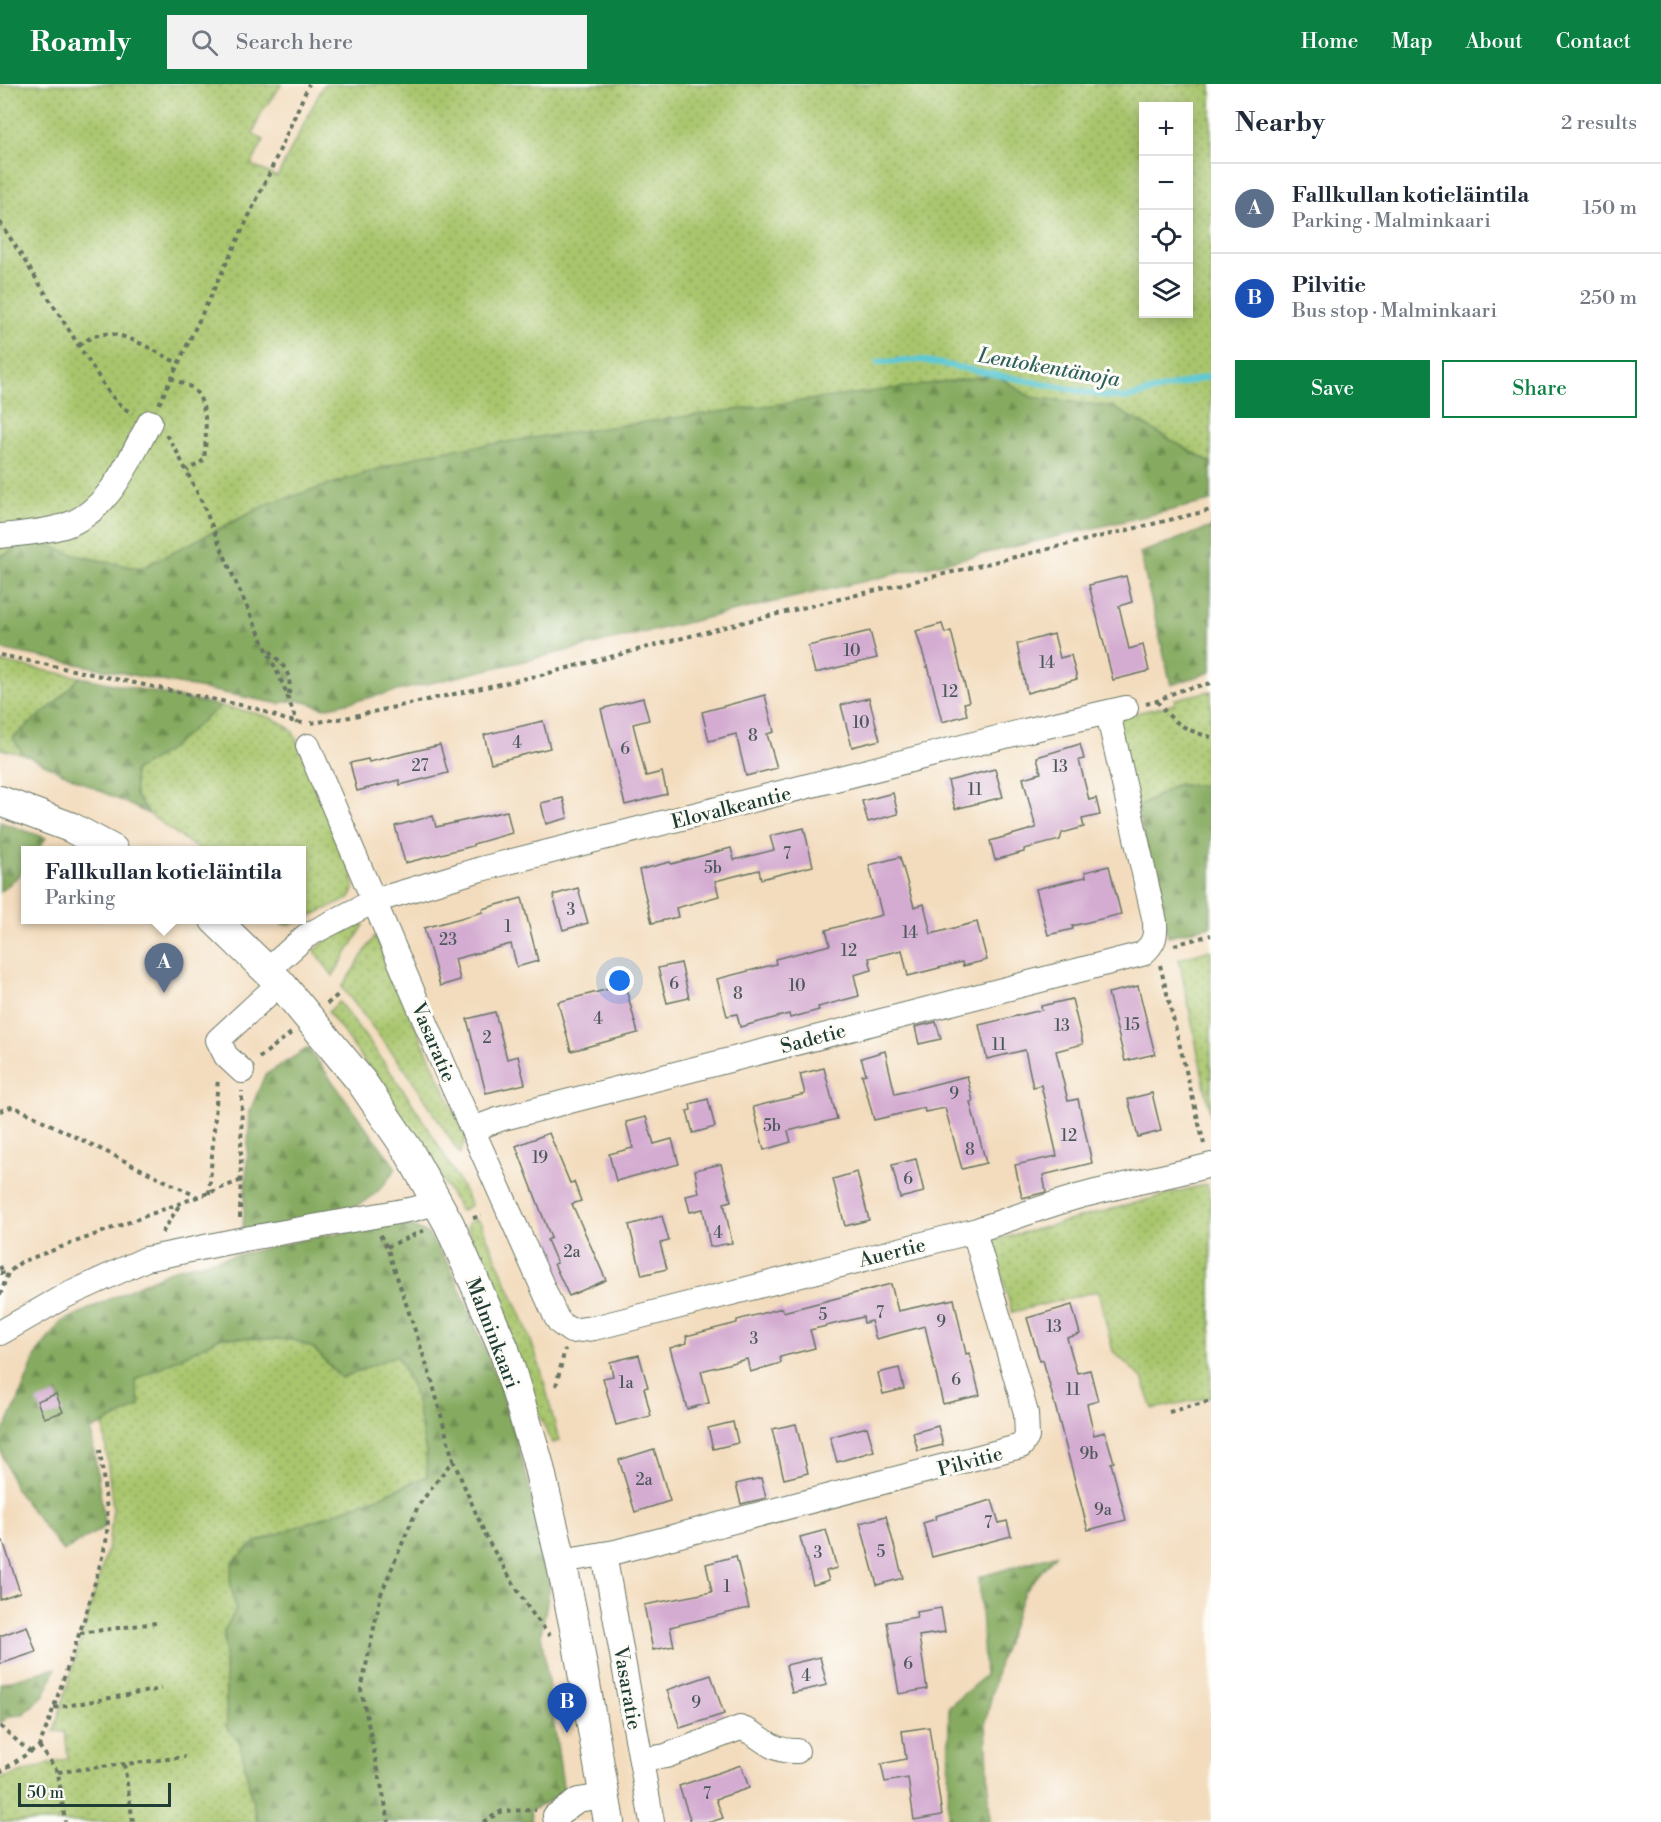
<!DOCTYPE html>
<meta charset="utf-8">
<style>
:root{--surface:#fff;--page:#f2f2f3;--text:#1f2937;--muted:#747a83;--line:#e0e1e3;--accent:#0b8043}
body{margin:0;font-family:"Libre Bodoni",serif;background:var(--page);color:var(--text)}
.controls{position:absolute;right:18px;top:18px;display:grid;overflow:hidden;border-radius:0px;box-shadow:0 3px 15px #0003}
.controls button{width:54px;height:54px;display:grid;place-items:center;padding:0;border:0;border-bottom:2px solid var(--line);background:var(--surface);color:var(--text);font:30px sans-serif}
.scale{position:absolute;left:18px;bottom:15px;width:153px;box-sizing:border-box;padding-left:6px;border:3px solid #1f3d34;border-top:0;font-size:16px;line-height:21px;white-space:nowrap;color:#1f3d34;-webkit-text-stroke:4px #fdfcf7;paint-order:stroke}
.you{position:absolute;left:620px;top:897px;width:21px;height:21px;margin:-15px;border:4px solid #fff;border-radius:50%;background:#1a73e8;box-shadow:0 0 0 9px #1a73e833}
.badge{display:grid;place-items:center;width:39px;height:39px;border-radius:50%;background:var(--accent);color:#fff;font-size:20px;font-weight:700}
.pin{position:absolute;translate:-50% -50px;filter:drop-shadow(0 2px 3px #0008)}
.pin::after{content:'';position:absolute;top:32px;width:21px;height:18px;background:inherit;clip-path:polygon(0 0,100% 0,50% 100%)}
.popup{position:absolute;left:21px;top:762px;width:285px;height:78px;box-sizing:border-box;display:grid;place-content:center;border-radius:0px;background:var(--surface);filter:drop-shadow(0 2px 4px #0005);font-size:20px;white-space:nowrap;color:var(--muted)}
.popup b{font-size:22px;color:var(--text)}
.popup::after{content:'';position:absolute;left:50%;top:100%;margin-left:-12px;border:12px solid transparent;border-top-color:var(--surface)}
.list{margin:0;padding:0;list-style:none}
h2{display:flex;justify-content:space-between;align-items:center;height:78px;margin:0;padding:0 24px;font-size:26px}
h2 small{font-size:20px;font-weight:400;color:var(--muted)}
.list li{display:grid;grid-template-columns:39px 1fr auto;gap:18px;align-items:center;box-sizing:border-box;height:90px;padding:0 24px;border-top:2px solid var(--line)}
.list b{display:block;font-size:22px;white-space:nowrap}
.list p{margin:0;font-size:20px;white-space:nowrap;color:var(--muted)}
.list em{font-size:20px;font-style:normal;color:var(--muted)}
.actions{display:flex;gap:12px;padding:18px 24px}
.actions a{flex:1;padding:14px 0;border:2px solid var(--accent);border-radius:0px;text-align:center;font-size:21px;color:var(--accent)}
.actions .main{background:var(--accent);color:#fff}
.icon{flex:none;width:33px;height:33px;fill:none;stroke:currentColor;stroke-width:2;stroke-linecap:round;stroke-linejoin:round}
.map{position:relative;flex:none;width:1211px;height:1738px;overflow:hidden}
header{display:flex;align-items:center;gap:36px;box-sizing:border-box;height:84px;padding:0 30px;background:var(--accent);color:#fff}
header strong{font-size:28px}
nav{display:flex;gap:33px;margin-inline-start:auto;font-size:21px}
.search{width:420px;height:54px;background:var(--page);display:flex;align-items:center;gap:15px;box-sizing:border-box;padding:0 21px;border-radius:0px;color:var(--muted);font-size:22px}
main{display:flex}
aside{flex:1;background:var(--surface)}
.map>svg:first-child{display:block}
.green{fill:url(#green-dots);stroke:#648250;stroke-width:1.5;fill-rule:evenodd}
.forest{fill:url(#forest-firs);stroke:#52744a;stroke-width:1.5}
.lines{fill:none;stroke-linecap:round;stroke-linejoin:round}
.stream{stroke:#5dc9d5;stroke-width:6}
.building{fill:#d4acd1}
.minor-casing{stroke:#697564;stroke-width:26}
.major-casing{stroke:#697564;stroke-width:32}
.path{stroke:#697564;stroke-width:4;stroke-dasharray:4.5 4.5;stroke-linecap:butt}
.minor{stroke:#fff;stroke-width:24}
.major{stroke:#fff;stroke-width:30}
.labels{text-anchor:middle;stroke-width:6;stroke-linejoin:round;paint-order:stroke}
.number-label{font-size:16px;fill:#4c595b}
.street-label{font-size:20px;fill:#1f3d34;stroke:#fdfcf7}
.water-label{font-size:21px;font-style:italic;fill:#2e605c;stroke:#fdfcf7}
</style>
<header>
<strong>Roamly</strong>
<div class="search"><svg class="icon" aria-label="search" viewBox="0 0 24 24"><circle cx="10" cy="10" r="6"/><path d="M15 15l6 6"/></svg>Search here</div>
<nav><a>Home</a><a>Map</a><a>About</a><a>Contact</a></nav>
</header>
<main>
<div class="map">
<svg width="1211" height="1738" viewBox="0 0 1211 1738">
<defs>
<pattern id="green-dots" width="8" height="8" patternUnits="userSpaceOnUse" patternTransform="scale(1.5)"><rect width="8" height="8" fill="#a9c66d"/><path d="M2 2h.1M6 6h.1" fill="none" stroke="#89a25a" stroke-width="1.8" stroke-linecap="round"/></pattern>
<pattern id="forest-firs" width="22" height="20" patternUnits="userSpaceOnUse" patternTransform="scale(1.5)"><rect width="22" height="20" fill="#86ab60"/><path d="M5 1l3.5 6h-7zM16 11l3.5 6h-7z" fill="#6d8c50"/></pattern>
</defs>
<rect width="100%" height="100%" fill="#fdfcf7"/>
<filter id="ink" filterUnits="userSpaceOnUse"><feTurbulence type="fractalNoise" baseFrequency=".0167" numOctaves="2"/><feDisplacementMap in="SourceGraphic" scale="12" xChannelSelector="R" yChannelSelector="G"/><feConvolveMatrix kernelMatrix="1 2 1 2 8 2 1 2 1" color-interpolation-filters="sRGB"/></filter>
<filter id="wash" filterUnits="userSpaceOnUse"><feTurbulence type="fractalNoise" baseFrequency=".008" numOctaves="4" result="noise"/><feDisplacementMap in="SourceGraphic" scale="24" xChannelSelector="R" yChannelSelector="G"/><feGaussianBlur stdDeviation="1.35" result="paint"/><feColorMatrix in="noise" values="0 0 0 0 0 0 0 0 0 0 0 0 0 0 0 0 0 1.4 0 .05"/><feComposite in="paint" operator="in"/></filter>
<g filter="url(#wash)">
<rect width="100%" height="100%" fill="#f3dcbd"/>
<!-- green -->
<g class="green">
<path d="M 0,0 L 282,0 L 262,27 L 253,50 L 264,56 L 251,81 L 277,93 L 324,0 L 1211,0 L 1211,379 L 1113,323 L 1030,313 L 996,291 L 268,420 L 140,485 L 75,471 L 33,456 L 0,473 ZM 1144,22 L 1188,22 L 1188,230 L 1144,230 Z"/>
<polygon points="0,578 80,593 55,619 13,654 23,670 0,665"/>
<polygon points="1211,607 1211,702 1175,701 1137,724 1116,642 1123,632 1175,620 1175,615"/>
<path d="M 220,622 C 244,627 276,630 293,648 L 326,722 L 353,792 L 354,806 L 349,815 L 290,841 L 282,840 L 277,836 L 302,836 L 302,766 L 199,766 L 149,730 L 135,711 L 134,687 L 166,668 Z"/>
<polygon points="356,839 364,841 333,892 314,867 340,845"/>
<polygon points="375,852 466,1054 460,1070 410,992 342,903"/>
<polygon points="1211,866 1211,1033 1179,875"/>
<path d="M 339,918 C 389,983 435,1048 471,1121 L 461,1127 C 420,1059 377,992 328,928 Z"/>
<polygon points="1207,1100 1211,1117 1211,1313 1153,1325 1142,1294 1113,1267 1098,1207 1012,1228 992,1157"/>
<polygon points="476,1135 480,1138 525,1240 541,1286 559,1357 552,1359 534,1319 467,1142 469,1138"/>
<polygon points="222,1253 294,1256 313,1264 341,1294 397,1271 414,1308 426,1368 427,1392 384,1411 334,1429 230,1496 236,1526 224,1547 227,1644 240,1659 257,1738 0,1738 0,1695 68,1674 65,1648 54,1647 108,1463 113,1425 103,1340 140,1322 135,1296"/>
</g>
<!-- forest -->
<g class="forest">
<path d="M 996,291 L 1030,313 L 1113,323 L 1211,379 L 1211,417 L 744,525 L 325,624 C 310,620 295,612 280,620 L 0,565 L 0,473 L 33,456 L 75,471 L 140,485 L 268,420 L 429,369 L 666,335 Z"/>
<polygon points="1211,443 1211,588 1171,601 1140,469"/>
<polygon points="80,593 220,622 166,668 134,687 135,711 149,730 23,670 13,654 55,619"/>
<polygon points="1175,701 1211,702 1211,842 1168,852 1137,724"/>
<polygon points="0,738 46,754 38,766 26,766 26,783 15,795 0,808"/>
<path d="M 308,964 L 396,1084 C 391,1091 386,1099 379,1106 C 344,1139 288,1140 243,1146 L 250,1027 L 265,991 Z"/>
<polygon points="403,1139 428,1150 451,1184 499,1299 528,1397 550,1503 541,1549 564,1709 530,1727 532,1738 257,1738 240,1659 227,1644 224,1547 236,1526 230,1496 233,1478 256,1458 384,1411 427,1392 426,1368 414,1308 397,1271 341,1294 313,1264 294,1256 222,1253 135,1296 140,1322 91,1346 105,1443 63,1467 15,1405 0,1364 0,1354 18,1317 37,1269 61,1238 174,1185 320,1152"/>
<polygon points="1055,1471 1024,1508 999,1578 986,1637 990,1738 948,1738 949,1622 985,1592 979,1493"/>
<polygon points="56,1584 44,1611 22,1631 10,1632 0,1639 0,1599"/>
</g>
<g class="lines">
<!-- stream -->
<polyline class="stream" points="878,278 921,276 1100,311 1127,314 1211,292"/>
</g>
<g id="blocks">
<!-- building -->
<g class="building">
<polygon points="1126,492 1132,518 1119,522 1129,565 1143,561 1149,587 1113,596 1089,501"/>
<polygon points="942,540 945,549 951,547 969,618 964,619 967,631 942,638 928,582 927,583 916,547"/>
<polygon points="870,547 877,574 815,589 808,562"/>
<polygon points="1054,550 1060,574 1071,571 1077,595 1027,609 1017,560"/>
<polygon points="765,611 774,648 767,650 777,684 746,692 736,650 709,657 702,628"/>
<polygon points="643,614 649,636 633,640 646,692 662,688 667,710 625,721 601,625"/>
<polygon points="869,614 880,656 852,663 841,621"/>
<polygon points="543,637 550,664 491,679 484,651"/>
<polygon points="1080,660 1084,675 1079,676 1089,716 1096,714 1100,731 1082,735 1084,743 1062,749 1060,756 1024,765 1024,768 995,776 990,757 1036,744 1023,694 1041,689 1037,673"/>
<polygon points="440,661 448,689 400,701 399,696 357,707 350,679 368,675 369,678"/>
<polygon points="995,685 1003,713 955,725 948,697"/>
<polygon points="893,709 898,730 868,738 862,717"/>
<polygon points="563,714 568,734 546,740 541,719"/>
<polygon points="507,727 512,749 473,760 473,762 405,779 395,742 433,732 436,743"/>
<polygon points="804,744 813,782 761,795 759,786 715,797 719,812 676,824 678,833 652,839 639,786 670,778 671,780 731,764 734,776 774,766 770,752"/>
<polygon points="900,773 914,823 924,820 931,850 977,838 987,876 963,882 962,878 908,892 902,866 869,874 872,886 854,891 859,912 818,923 819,926 790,934 789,930 740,943 737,930 727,932 717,895 776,880 775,875 830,861 826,846 882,831 869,781"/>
<polygon points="1109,782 1121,830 1072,842 1073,845 1048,851 1036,805 1086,793 1085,788"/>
<polygon points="578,804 588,839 563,846 553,811"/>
<polygon points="522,814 538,877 517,883 511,860 455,875 460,896 440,902 424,844 483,828 482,825"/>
<polygon points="681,879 689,914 667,919 658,884"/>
<polygon points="625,901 638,949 571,967 558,918"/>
<polygon points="1138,902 1155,970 1125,977 1108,909"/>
<polygon points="1072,915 1083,960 1056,967 1068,1017 1078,1015 1092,1079 1043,1091 1046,1108 1022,1114 1015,1081 1057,1072 1041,1001 1033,1003 1025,966 987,975 979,941 1042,926 1041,922"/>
<polygon points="495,928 507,975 518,972 525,1000 486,1009 467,935"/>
<polygon points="936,938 941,955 919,960 915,943"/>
<polygon points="885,967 895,1010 967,992 973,1017 970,1018 986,1079 962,1085 945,1024 925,1028 924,1024 874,1036 862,991 866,990 861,974"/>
<polygon points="824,984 837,1035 788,1047 791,1058 764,1066 753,1023 805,1010 800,990"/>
<polygon points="1152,1009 1161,1047 1138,1053 1128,1015"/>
<polygon points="708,1015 715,1043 693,1049 687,1027 691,1026 690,1020"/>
<polygon points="646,1033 654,1060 672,1055 679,1080 616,1097 609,1070 633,1064 626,1038"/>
<polygon points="549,1049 570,1099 574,1098 581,1117 572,1120 606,1196 569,1212 554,1180 557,1179 547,1156 551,1154 516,1062"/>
<polygon points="916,1075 924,1108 900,1114 892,1081"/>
<polygon points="721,1080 731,1117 724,1119 732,1159 710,1163 703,1125 690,1128 686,1112 699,1109 695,1086"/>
<polygon points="857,1088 869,1136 845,1142 833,1095"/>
<polygon points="662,1132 669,1157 660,1159 667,1185 642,1191 629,1141"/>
<polygon points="891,1200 898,1227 954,1215 966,1270 969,1269 980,1311 943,1320 925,1242 876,1255 871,1237 864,1239 863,1233 810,1246 815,1264 780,1273 781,1279 750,1288 747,1275 701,1287 709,1319 687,1325 670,1264 687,1259 686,1252 737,1239 737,1236 782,1224 783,1228"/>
<polygon points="1072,1221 1080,1250 1067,1254 1077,1289 1090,1286 1098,1317 1087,1320 1094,1351 1105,1348 1114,1378 1111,1379 1126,1436 1088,1446 1043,1276 1040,1277 1027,1234"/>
<polygon points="639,1271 648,1303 644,1304 651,1332 616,1341 603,1294 613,1292 610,1278"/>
<polygon points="899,1284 904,1305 883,1310 878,1289"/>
<polygon points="56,1310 63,1328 44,1334 37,1317"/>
<polygon points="733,1338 738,1359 713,1365 708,1344"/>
<polygon points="796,1340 808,1389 784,1395 772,1345"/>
<polygon points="938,1342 943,1361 918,1367 913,1349"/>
<polygon points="867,1343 874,1367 837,1378 830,1353"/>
<polygon points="654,1365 670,1417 635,1428 619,1376"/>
<polygon points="761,1394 766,1414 741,1420 736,1400"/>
<polygon points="992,1416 999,1439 1007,1437 1011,1452 932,1473 923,1439 936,1435 935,1432"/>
<polygon points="886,1432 903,1494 877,1501 860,1439"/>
<polygon points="826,1446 837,1484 826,1487 829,1496 813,1501 800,1453"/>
<polygon points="3,1457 20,1508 0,1515 0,1458"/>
<polygon points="736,1472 749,1524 670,1543 674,1562 653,1566 644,1521 712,1508 706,1480"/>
<polygon points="941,1524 945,1548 919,1552 927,1605 899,1610 887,1538 917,1533 916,1528"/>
<polygon points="27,1542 36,1568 0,1580 0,1552"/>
<polygon points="820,1573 827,1601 792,1609 786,1581"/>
<polygon points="711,1591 724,1630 680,1644 667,1606"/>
<polygon points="929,1643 942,1731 914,1736 908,1694 885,1698 881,1680 906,1675 902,1647"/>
<polygon points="741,1681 749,1704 716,1715 723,1734 711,1738 691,1738 679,1702"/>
</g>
</g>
</g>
<g filter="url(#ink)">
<use href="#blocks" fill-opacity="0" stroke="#697564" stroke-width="1.5"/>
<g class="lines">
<defs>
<g id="minor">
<path d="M 0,452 C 21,450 43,448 64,442 C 109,428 129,376 150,338"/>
<path d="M 308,662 L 448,991 L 556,1233 L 560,1239 L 571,1247 L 594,1244 L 974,1147 C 1011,1135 1047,1121 1084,1111 C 1126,1100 1169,1092 1211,1081"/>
<polyline points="268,886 306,852 374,817 481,785 1025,647 1126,624"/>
<polyline points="242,987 226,972 218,956 280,899"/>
<path d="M 473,1045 L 500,1035 L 1142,870 C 1154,860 1156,853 1155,838 L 1108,629"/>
<polyline points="0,1249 63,1213 146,1175 239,1156 414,1125 439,1118"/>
<polyline points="604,1470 652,1738"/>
<polyline points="561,1477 615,1468 1021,1362 1027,1353 1026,1329 974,1147"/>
<path d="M 641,1676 L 666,1672 L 740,1644 C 763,1650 767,1668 797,1667"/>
<polyline points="556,1738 555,1732 578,1716 604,1712"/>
</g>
<g id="major">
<polyline points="0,717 70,743 113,766"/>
<polyline points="215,836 280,899 361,997 408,1066 449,1140 504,1265 537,1375 561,1477 577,1554 609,1738"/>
</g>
</defs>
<!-- minor casing -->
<use href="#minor" class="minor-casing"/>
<!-- major casing -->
<use href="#major" class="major-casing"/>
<!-- path -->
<g class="path">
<polyline points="0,138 109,309 123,324 133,329"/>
<path d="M 79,261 C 84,258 89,254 95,252 C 118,242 157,269 178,279"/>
<path d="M 171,294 C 177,297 186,300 192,304 C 210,318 206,357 204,376 L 187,387"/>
<polyline points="159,320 269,90 309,0"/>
<polyline points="166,351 176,366 201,416 236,499 284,603 297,639"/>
<path d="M 270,567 C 286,584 293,591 288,615"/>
<polyline points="0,571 255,624 286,636 303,639"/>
<path d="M 1157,617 C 1171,638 1187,647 1211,653"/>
<polyline points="1146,620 1157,617 1178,607 1211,599"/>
<polyline points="311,639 345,634 541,591 748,537 1211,426"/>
<polyline points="1174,861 1211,851"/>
<polyline points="1160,881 1204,1060"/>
<polyline points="327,920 340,909"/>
<polyline points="259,974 291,949"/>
<polyline points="0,1027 11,1023 19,1025 198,1113 242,1096"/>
<polyline points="209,1110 218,994"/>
<polyline points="240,1134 242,1007"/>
<polyline points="473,1134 482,1132"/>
<polyline points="162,1149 180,1120"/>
<polyline points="380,1151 387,1163 432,1297 453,1376 418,1422 381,1510 361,1606 389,1738"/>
<polyline points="387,1163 425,1146"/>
<polyline points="0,1182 3,1188"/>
<polyline points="0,1189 8,1189"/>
<polyline points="0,1211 8,1189 21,1178 197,1113"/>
<polyline points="556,1302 565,1265"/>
<polyline points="1169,1328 1211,1317"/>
<polyline points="453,1376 488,1457 529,1525 550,1552"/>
<polyline points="80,1549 156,1539"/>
<polyline points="54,1624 161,1605"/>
<polyline points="0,1642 30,1668 0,1688"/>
<polyline points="39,1662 58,1688 65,1738"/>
<polyline points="30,1668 39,1662 48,1640 87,1527 106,1459 108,1435 100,1366"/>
<polyline points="124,1680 133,1738"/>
<polyline points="58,1688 185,1673"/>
<polyline points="483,1738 502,1727 536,1726"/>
</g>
<!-- minor -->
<use href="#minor" class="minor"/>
<!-- major -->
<use href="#major" class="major"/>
</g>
</g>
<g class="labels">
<!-- number labels -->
<g class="number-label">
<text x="852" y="572">10</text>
<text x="1047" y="584">14</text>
<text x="950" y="613">12</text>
<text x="861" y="644">10</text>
<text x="753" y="657">8</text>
<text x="517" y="664">4</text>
<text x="625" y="670">6</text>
<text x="420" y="687">27</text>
<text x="1060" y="688">13</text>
<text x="975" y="711">11</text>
<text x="787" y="775">7</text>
<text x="713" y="789">5b</text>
<text x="571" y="831">3</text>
<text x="508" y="848">1</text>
<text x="910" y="854">14</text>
<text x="448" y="861">23</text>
<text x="849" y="872">12</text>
<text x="674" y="905">6</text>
<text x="797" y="907">10</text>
<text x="738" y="915">8</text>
<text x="598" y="940">4</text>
<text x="1132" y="946">15</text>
<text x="1062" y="947">13</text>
<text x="487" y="959">2</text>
<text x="999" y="966">11</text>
<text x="954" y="1015">9</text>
<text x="772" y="1047">5b</text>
<text x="1069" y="1057">12</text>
<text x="970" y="1071">8</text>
<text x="540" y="1079">19</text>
<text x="908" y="1100">6</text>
<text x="718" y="1154">4</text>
<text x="572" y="1173">2a</text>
<text x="880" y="1234">7</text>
<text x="823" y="1236">5</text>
<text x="941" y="1243">9</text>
<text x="1054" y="1248">13</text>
<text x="754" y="1260">3</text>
<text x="956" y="1301">6</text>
<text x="626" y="1304">1a</text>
<text x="1073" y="1311">11</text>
<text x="1089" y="1375">9b</text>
<text x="644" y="1401">2a</text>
<text x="1103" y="1431">9a</text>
<text x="988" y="1444">7</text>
<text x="881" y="1473">5</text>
<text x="818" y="1474">3</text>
<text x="727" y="1508">1</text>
<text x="908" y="1585">6</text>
<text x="806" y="1597">4</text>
<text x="696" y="1624">9</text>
<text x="707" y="1715">7</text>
</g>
<!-- street labels -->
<g class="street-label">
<text transform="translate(731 723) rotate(-14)" y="7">Elovalkeantie</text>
<text transform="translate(813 954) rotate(-15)" y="7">Sadetie</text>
<text transform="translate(434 958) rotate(67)" y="7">Vasaratie</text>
<text transform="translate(892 1168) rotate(-14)" y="7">Auertie</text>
<text transform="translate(493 1249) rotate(69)" y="7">Malminkaari</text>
<text transform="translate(970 1377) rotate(-15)" y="7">Pilvitie</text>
<text transform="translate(628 1604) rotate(80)" y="7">Vasaratie</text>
</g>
<!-- water labels -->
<g class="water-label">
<text transform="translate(1049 283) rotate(10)" y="7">Lentokentänoja</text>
</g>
</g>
</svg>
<div class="controls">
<button>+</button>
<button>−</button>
<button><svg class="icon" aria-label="locate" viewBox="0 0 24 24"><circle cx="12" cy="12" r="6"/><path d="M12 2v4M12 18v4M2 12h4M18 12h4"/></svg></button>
<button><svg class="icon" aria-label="layers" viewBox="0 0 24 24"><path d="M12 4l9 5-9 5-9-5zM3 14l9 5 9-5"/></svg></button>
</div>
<div class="scale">50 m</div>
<div class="you"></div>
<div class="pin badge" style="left:164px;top:909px;background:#5c6f8a">A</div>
<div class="popup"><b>Fallkullan kotieläintila</b>Parking</div>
<div class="pin badge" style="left:567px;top:1649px;background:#1a4fb4">B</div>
</div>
<aside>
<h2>Nearby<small>2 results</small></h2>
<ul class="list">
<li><span class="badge" style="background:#5c6f8a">A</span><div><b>Fallkullan kotieläintila</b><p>Parking · Malminkaari</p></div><em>150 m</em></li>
<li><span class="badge" style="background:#1a4fb4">B</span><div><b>Pilvitie</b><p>Bus stop · Malminkaari</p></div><em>250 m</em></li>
</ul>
<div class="actions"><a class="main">Save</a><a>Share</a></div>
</aside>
</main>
